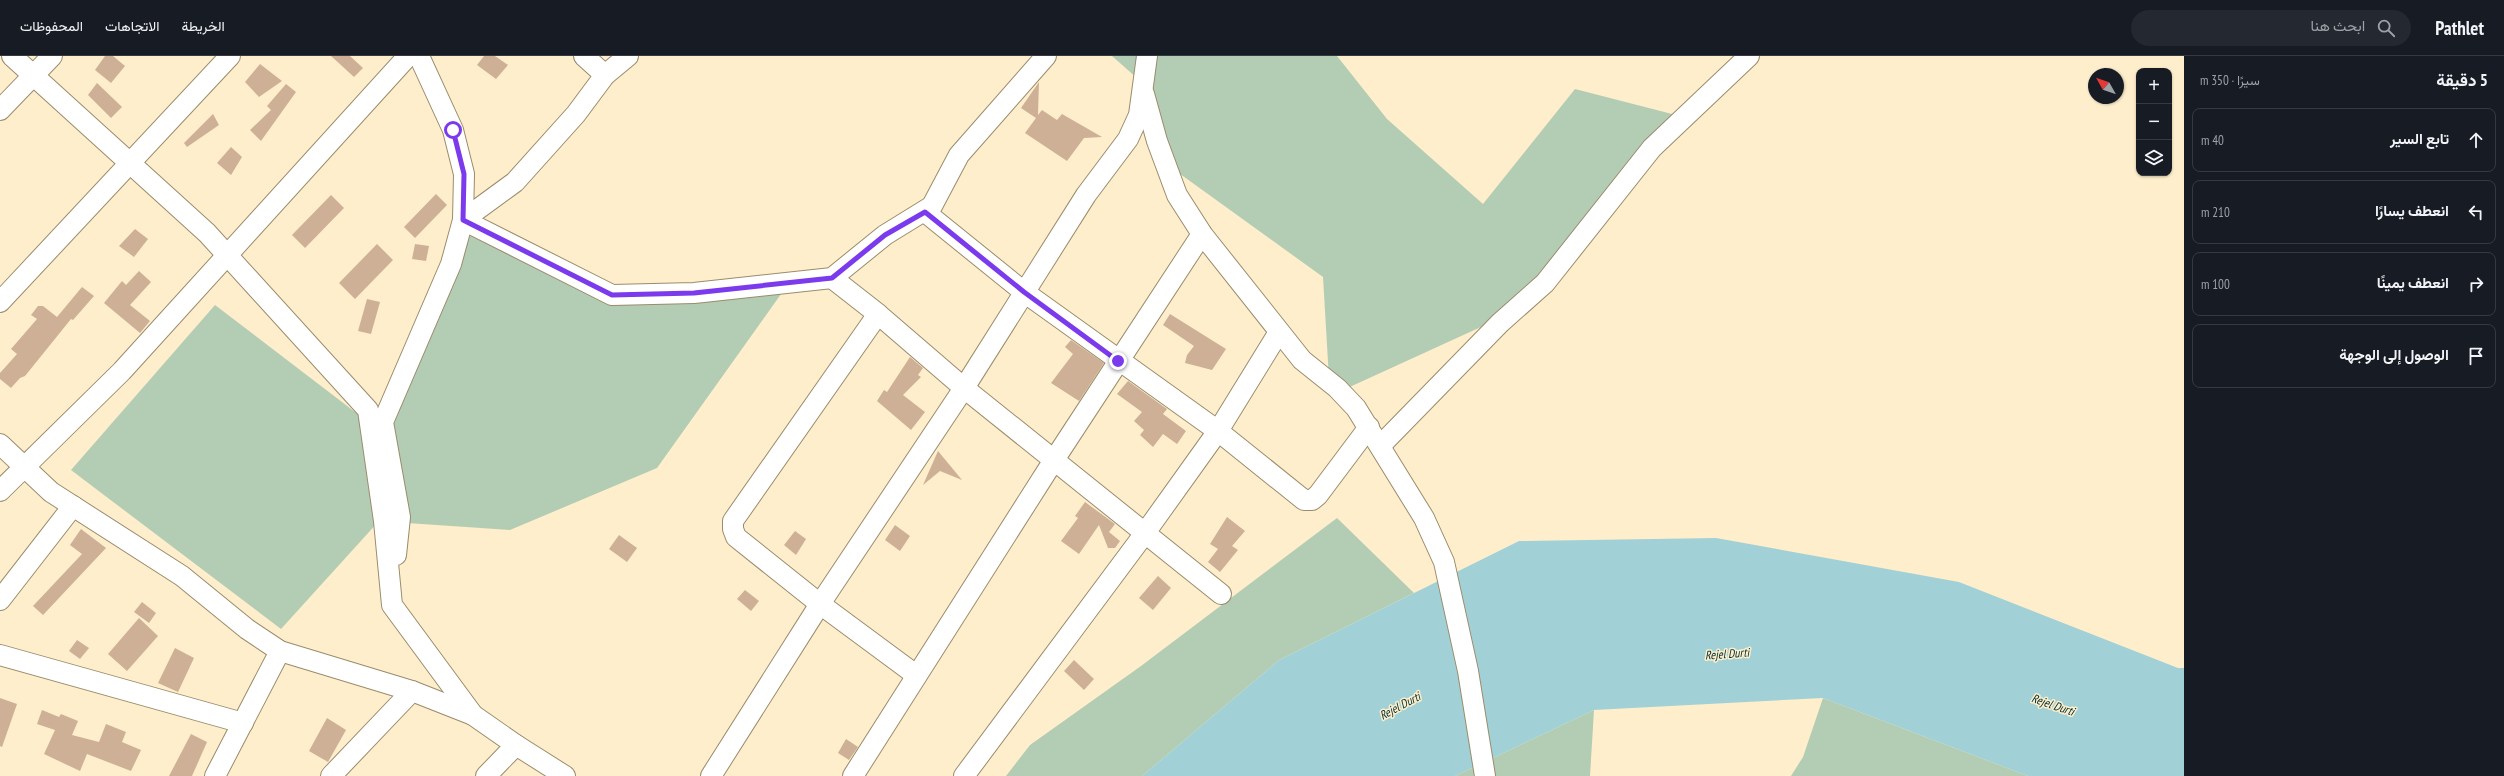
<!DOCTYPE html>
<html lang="ar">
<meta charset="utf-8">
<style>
:root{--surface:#171b24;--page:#242831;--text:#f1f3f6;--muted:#9ea1a6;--line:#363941}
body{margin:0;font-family:"PT Sans Narrow",Vazirmatn,sans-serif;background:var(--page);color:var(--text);direction:rtl}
.controls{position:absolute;right:12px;top:12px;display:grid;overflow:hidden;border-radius:8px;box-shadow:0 1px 3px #0004}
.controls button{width:36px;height:36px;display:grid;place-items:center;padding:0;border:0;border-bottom:1px solid var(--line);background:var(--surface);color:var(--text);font:20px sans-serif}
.compass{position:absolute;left:2088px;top:12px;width:36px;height:36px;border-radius:50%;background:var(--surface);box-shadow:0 1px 3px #0004;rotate:310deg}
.stop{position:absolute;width:12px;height:12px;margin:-9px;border:3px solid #7c3aed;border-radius:50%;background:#fff}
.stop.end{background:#7c3aed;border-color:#fff;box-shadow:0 1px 4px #0008}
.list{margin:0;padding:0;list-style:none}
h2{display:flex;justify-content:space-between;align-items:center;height:52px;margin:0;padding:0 16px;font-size:17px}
h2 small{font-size:13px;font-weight:400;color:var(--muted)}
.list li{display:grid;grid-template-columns:26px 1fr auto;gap:12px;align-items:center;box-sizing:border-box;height:64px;margin:0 8px 8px;padding:0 8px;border:1px solid var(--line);border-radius:8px}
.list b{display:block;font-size:15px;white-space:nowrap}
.list em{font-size:13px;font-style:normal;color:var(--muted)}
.icon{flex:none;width:22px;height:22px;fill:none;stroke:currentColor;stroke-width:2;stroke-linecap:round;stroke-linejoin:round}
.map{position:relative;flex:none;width:2184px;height:720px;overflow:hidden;direction:ltr}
header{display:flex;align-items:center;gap:24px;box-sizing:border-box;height:56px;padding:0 20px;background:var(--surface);border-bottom:1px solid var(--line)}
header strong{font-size:19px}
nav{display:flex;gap:22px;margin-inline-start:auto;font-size:14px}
.search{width:280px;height:36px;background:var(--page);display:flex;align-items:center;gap:10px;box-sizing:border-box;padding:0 14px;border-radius:22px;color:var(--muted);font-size:15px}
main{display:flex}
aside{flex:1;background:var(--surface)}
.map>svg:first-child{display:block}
.green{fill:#b3cdb4}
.water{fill:#a1d1d6}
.building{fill:#ceb097}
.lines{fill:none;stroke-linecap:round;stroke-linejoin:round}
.minor-casing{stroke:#9a8c6c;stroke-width:22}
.minor{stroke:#fff;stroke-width:20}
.route{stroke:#7c3aed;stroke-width:5}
.labels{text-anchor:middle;stroke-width:3;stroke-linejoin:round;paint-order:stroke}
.water-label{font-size:12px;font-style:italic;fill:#003034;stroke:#feeecb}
</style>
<header>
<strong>Pathlet</strong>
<div class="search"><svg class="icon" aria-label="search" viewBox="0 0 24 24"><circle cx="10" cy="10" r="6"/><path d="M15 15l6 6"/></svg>ابحث هنا</div>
<nav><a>الخريطة</a><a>الاتجاهات</a><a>المحفوظات</a></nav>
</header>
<main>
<aside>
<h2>5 دقيقة<small>سيرًا · 350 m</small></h2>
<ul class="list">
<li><svg class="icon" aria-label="ahead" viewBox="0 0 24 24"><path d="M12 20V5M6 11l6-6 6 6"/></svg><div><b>تابع السير</b></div><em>40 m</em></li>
<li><svg class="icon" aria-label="left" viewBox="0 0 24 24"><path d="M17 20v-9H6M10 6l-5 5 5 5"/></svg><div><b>انعطف يسارًا</b></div><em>210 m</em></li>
<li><svg class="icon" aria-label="right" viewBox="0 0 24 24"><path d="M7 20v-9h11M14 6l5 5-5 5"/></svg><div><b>انعطف يمينًا</b></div><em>100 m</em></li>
<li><svg class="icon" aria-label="arrive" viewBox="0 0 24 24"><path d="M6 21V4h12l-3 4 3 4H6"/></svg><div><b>الوصول إلى الوجهة</b></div></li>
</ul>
</aside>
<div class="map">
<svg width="2184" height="720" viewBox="0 0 2184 720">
<rect width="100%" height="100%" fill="#feeecb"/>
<!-- green -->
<g class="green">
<polygon points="1112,0 1142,0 1138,23"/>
<polygon points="1156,0 1337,0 1387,63 1483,148 1575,33 1676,59 1549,214 1494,265 1330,340 1323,221 1176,115 1150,34"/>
<polygon points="470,179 533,203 612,245 784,234 657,412 510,474 407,467 393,365"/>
<polygon points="215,249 372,369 379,465 281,573 71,414"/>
<polygon points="1337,462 1414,537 1279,604 1142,720 1006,720 1030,689 1141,610"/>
<polygon points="1823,642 2028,720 1791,720 1803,701"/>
<polygon points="1594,654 1590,720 1455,720"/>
</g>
<!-- water -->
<polygon class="water" points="1716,482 1959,526 2178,612 2184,612 2184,720 2028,720 1823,642 1594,654 1455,720 1142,720 1279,604 1519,485"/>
<!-- building -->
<g class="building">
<polygon points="105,0 113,0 125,10 111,27 95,14"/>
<polygon points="331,0 350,0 363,12 354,21"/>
<polygon points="484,0 495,0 508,9 496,23 477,9"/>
<polygon points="260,8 282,25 259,41 245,26"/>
<polygon points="1039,26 1038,59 1042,54 1057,64 1062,58 1102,81 1084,82 1067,105 1025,77 1036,62 1021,52"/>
<polygon points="97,27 122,51 111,62 88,39"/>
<polygon points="286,28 296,36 261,85 250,74 271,54 267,50"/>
<polygon points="213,58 219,69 187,91 184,87"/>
<polygon points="231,91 242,101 231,119 217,107"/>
<polygon points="436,138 447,149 415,182 404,171"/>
<polygon points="331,139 344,152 305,192 292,179"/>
<polygon points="135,173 148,183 134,201 119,190"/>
<polygon points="377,188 393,204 355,243 339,227"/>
<polygon points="415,188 429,190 426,205 412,203"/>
<polygon points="139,215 151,226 130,249 150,265 140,277 104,247 122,225 126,229"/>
<polygon points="82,231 94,240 73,264 71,263 25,320 20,322 11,332 0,323 0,317 17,298 11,293 37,263 31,259 38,250 43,250 57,261"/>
<polygon points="367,243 380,246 371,278 358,275"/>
<polygon points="1170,258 1226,293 1212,314 1185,307 1187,299 1194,290 1163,269"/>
<polygon points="1071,284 1104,307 1079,345 1051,327 1073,298 1065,291"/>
<polygon points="910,301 923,312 918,319 921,321 903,339 925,356 911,374 877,345 884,334 887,336"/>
<polygon points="1128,325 1167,353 1163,358 1186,375 1177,388 1163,378 1153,391 1140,379 1144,374 1134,365 1142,356 1117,338"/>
<polygon points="938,395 962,424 940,415 923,429"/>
<polygon points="1085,446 1115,468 1109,476 1120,485 1115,492 1108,492 1099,469 1079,498 1061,485 1078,462 1075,460"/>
<polygon points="1227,461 1245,475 1232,490 1238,494 1220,516 1208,506 1218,493 1210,488"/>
<polygon points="895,469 910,480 900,495 885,484"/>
<polygon points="81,473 106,492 43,559 33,550 82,498 70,489"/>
<polygon points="795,475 806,483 796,499 784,489"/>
<polygon points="619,479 637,492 627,506 609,493"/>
<polygon points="1158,520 1171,532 1153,554 1139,542"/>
<polygon points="745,534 759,545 751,555 737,543"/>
<polygon points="142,546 156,557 149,567 134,556"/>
<polygon points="139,562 158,580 127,615 108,598"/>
<polygon points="77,584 89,592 80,603 69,595"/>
<polygon points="175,592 194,602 178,636 158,627"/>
<polygon points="1074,604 1094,623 1084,634 1064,615"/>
<polygon points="0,642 17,648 2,691 0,690"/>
<polygon points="42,654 59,661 61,658 78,665 72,679 99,686 106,668 126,676 122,686 141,694 131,715 87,698 80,715 44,698 55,674 37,668"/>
<polygon points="327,662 346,674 328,706 309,695"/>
<polygon points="191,678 207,686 192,720 169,720"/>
<polygon points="846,683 858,691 849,704 838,697"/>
</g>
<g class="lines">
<defs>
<g id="minor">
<polyline points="12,0 207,177 368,354 384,465 392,549 473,659 516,689 565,720"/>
<polyline points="584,0 605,19"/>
<polyline points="1144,38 1157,85 1177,139 1202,178 1302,304 1337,332 1356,352 1424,462 1444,506 1468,615 1485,720"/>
<polyline points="0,54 52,0"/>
<polyline points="925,156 1024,236 1218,375 1304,444 1312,444 1318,439 1369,371"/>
<polyline points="463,164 612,239 694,237 832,222 885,179 932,150 959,99 1046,0"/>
<polyline points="463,164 515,126 576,58 605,19 628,0"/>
<polyline points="832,222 878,258 964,332 1221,538"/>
<polyline points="0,246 230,0"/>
<polyline points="878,258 733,465 733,473 736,481 820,548 916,619"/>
<polyline points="0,388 51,436 182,520 247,573 280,595 412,635 473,659"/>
<polyline points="1380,390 1500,267 1545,227 1652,92 1749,0"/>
<polyline points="0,435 122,315 408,0"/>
<polyline points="396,499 400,461 383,366 451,208 463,164 464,118 453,74 419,0"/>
<polyline points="0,544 73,450"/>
<polyline points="0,599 243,667"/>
<polyline points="215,720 280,595"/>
<polyline points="331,720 412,635"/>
<polyline points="486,720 516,689"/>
<polyline points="711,720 820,548 964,332 1086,139 1128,83 1139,59 1147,0"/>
<polyline points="853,720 1054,404 1202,178"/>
<polyline points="964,720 1145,477 1218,375 1279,276"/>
</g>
</defs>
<!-- minor casing -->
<use href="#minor" class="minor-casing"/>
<!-- minor -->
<use href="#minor" class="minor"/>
</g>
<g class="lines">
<!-- route -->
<polyline class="route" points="453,74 464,118 463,164 612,239 694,237 832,222 885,179 925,156 1024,236 1118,305"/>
</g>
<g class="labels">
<!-- water labels -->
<g class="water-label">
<text transform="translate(1727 598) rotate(-4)" y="4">Rejel Durti</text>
<text transform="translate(2053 649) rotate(19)" y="4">Rejel Durti</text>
<text transform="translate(1400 650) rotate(-28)" y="4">Rejel Durti</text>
</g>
</g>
</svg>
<div class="controls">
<button>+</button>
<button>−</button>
<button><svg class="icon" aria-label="layers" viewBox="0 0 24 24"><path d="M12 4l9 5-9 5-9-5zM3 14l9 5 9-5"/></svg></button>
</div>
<svg class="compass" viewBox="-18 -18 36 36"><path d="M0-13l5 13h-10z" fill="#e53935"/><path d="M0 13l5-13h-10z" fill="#9ea1a6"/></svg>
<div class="stop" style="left:453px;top:74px"></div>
<div class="stop end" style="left:1118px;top:305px"></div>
</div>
</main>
